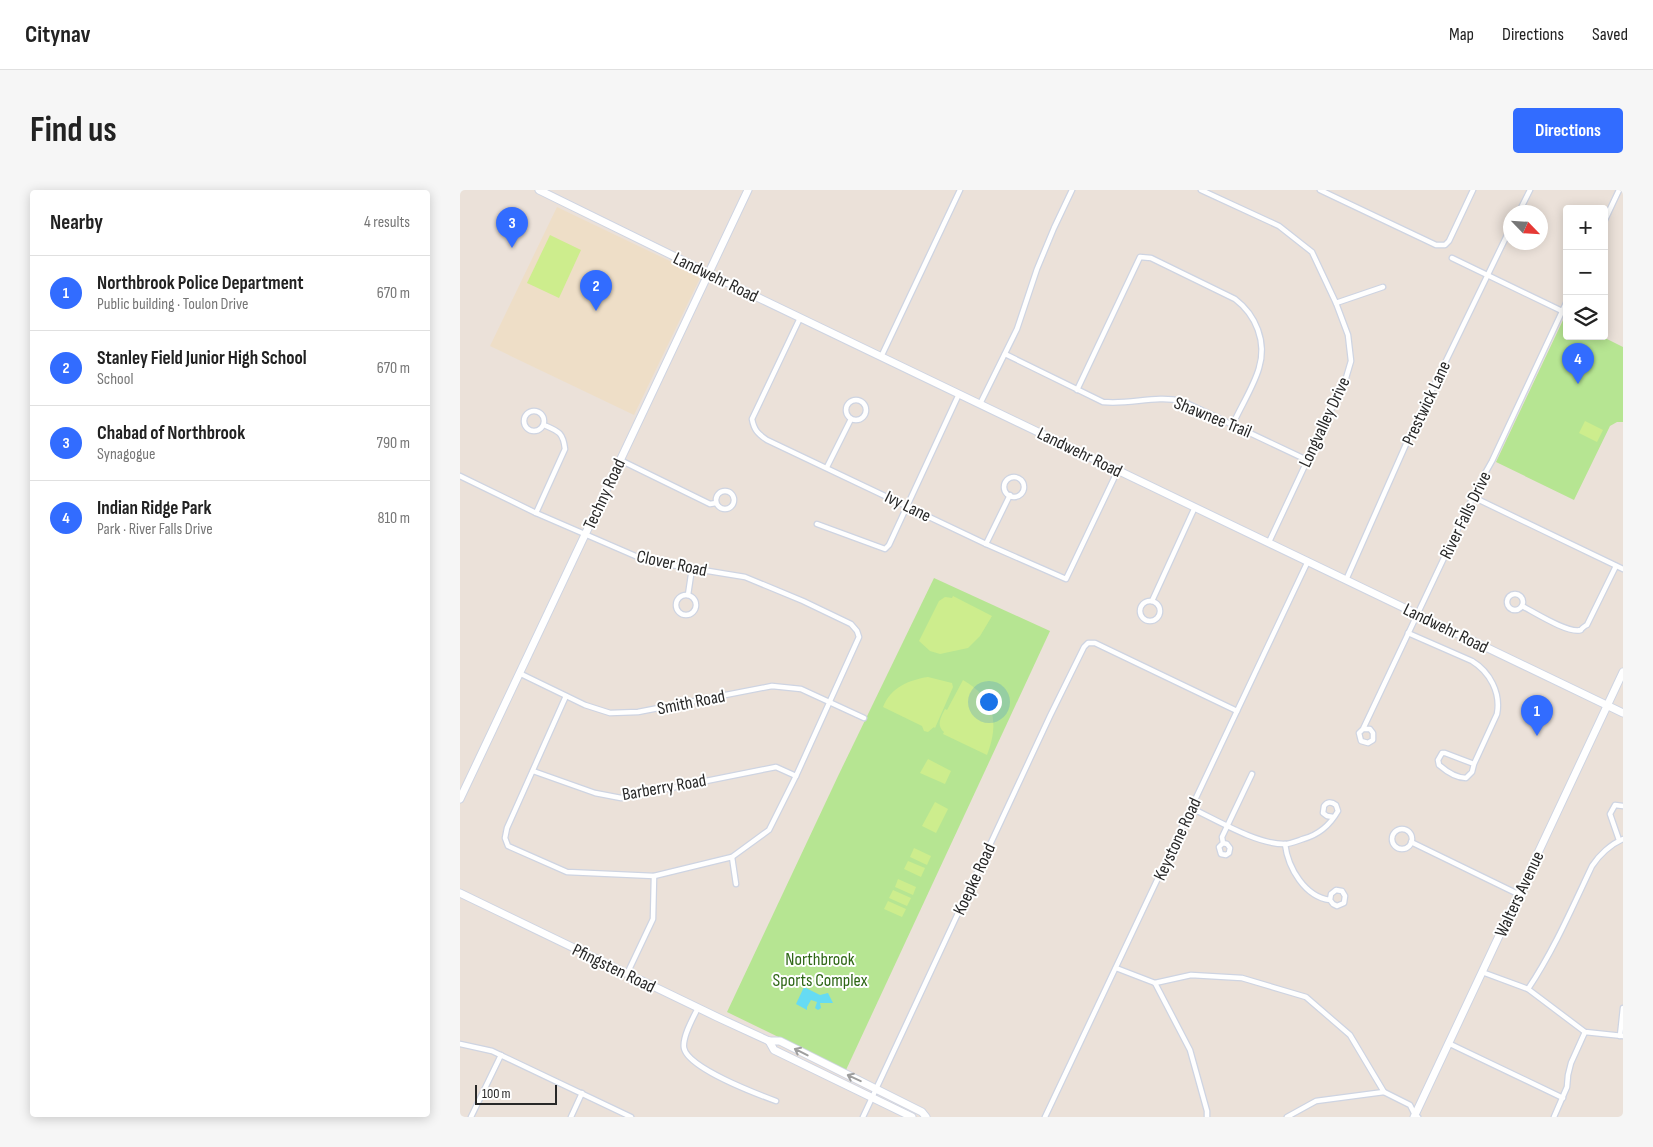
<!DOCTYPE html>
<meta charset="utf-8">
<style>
:root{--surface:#fff;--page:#f6f6f6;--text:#222;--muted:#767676;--line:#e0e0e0;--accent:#326cff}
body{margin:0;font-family:"Sofia Sans Condensed",sans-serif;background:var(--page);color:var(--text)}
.controls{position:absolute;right:15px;top:15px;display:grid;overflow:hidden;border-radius:5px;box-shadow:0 2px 12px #0003}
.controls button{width:45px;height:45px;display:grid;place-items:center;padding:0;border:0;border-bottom:1px solid var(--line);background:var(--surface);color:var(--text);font:25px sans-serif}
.compass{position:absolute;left:1043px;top:15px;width:45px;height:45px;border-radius:50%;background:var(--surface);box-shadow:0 2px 12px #0003;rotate:115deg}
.scale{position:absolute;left:15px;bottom:12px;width:82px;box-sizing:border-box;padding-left:5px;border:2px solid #282828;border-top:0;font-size:14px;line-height:18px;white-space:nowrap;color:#282828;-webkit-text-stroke:4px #fff;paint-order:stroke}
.you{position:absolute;left:528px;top:511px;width:18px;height:18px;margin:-12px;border:4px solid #fff;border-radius:50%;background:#1a73e8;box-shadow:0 0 0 8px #1a73e833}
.badge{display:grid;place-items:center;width:32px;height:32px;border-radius:50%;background:var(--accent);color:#fff;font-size:16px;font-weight:700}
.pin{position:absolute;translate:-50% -41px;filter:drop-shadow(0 1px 2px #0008)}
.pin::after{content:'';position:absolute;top:26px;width:18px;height:15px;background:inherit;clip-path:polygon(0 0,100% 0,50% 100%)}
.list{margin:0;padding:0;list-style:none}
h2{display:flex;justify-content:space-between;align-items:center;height:65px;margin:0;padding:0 20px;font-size:21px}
h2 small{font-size:16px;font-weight:400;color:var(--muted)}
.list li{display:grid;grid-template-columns:32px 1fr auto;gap:15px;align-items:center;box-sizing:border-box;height:75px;padding:0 20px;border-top:1px solid var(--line)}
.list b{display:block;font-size:19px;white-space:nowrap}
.list p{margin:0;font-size:16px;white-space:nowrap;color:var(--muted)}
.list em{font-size:16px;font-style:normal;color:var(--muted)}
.icon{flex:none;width:28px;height:28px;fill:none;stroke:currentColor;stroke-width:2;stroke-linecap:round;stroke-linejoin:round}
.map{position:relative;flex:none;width:1163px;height:927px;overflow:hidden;border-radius:5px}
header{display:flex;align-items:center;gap:30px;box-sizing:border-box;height:70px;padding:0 25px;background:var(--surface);border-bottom:1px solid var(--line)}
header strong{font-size:24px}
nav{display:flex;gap:28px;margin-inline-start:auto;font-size:18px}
.intro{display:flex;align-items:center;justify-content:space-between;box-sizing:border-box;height:120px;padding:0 30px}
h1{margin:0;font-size:35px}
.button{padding:12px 22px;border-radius:5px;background:var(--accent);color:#fff;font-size:18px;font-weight:700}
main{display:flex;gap:30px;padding:0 30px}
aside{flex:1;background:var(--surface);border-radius:5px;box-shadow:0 2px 12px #0003}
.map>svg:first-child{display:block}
.education{fill:#eedec7}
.green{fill:#b6e592}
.pitch{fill:#cded8d}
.water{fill:#66dbf3}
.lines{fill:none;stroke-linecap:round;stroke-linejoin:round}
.minor-casing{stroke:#ced4e2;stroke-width:7}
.secondary-casing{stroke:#ced4e2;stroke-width:9}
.minor{stroke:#fff;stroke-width:4.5}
.secondary{stroke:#fff;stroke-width:7}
.oneway{stroke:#9e9e9e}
.labels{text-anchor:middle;stroke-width:4;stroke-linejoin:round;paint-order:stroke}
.street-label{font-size:18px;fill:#282828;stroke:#fff}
.park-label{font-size:18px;fill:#2f6716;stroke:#fff}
</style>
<header>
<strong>Citynav</strong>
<nav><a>Map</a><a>Directions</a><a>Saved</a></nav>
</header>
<div class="intro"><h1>Find us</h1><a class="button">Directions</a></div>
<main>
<aside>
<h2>Nearby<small>4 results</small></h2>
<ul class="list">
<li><span class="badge">1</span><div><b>Northbrook Police Department</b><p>Public building · Toulon Drive</p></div><em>670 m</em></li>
<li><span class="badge">2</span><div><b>Stanley Field Junior High School</b><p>School</p></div><em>670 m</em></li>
<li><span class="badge">3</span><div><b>Chabad of Northbrook</b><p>Synagogue</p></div><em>790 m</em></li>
<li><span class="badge">4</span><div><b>Indian Ridge Park</b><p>Park · River Falls Drive</p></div><em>810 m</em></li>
</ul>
</aside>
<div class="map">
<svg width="1163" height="927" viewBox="0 0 1163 927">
<rect width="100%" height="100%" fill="#ebe1d9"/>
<!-- education -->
<polygon class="education" points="97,17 241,86 174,225 30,156"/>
<!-- green -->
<g class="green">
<polygon points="1104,128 1107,129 1107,146 1141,146 1163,157 1163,232 1157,232 1150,236 1114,310 1036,272"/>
<polygon points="474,388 590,441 386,880 267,822 379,584"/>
</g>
<!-- pitch -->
<g class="pitch">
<polygon points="90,45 121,60 99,108 67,93"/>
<polygon points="1125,231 1143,240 1137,252 1119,243"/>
<polygon points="493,406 532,426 520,446 508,458 480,464 470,461 459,451 479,411 485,407 492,408"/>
<path d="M 468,487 L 492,493 L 493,497 L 475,538 L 474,537 L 468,542 L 464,541 L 462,536 L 423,517 C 431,497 449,490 468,487 Z"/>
<path d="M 503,490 C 534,508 540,532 527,565 L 483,544 L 484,542 C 476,535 481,527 485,519 L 487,520 Z"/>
<polygon points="468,569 491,581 485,594 460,583"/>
<polygon points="475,612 488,619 476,643 462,636"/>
<polygon points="454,658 471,666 467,675 450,667"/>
<polygon points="448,671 465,678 461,687 444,679"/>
<polygon points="438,689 456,697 453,705 435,697"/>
<polygon points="433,700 451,708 447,716 429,708"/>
<polygon points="428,711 446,719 442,727 424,719"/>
</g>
<!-- water -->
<polygon class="water" points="344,797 360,805 368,803 373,813 360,813 361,818 358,820 355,818 357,812 351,810 347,817 347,820 336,814"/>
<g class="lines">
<defs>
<g id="minor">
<polyline points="741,0 819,36 852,62 876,113 888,145 891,171 886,188 809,352"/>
<polyline points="860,0 976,55 985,55 989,51 1013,0"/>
<polyline points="1059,22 1070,0"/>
<polyline points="1144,32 1159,0"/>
<polyline points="992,68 1102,121"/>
<polyline points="876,113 923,97"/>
<path d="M 340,128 L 292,229 C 294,240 298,244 307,250 L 526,354 L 606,389 L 658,280"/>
<path d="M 545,164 L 643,212 C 670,215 695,205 722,211 L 847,270"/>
<polyline points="421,167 500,0"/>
<path d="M 617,200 L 680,67 L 691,68 L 775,109 C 796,125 807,152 799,178 C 794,196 781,216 773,234"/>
<circle cx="396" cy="220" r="10"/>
<polyline points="520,214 557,139 577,79 594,38 612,0"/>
<circle cx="74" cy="231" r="10"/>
<polyline points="160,270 250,314 256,313"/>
<polyline points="367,277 391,229"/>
<polyline points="0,286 76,323 187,371 285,387 343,411 391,434 397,441 399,447 336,586 309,640 272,667 194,686 107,682 48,656 45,648 47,638 106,506"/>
<circle cx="554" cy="297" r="10"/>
<circle cx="265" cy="310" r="9"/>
<polyline points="1013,307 1163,379"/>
<path d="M 76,323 L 105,259 C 103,242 98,241 84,235"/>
<polyline points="357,334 425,359 429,355 499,204"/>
<polyline points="526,354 550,305"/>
<polyline points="886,390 951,243 1050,39"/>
<circle cx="1055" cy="412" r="8"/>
<circle cx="226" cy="415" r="10"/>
<polyline points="228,405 232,378"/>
<circle cx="690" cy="421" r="10"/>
<polyline points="692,411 735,317"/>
<path d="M 1062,416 C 1074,422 1108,444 1121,440 C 1121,439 1126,435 1127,435 L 1156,376"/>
<path d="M 948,443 L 1012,471 C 1030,482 1041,503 1037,524 L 1014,574 L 1012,582 L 1006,588 C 997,588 986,581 979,575 L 978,570 L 982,563 L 985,563 L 1014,574"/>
<polyline points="59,483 125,515 150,523 178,522 312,496 341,499 404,528"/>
<polyline points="903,539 910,539 913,543 913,550 908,553 901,551 899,543 903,539 1019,294 1032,271 1107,111"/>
<polyline points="73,581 135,603 161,608 316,577 336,586"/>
<path d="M 731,618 C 757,630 796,654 824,654 C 830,654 837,651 843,649 C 858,645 870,635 878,621 L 876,615 C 871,611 867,612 864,616 L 863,623 L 867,626 L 873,627"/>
<circle cx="942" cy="649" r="10"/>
<polyline points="1159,650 1150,624 1155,615 1163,616"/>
<polyline points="951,652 1058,704"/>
<polyline points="763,653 767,654 770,658 769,663 766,665 761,664 759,657 763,653 762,647 792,584"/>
<path d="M 825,654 C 828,678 845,707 870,710 L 873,714 L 877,716 L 884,713 L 885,706 L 882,701 L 876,700 L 871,704 L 870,710"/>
<polyline points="272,667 276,694"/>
<polyline points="656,778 695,793 731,785 782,788 846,807 890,845 924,902 950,915 955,925 958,927"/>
<polyline points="1022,782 1068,799 1125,842 1163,846"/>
<polyline points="167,784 193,729 194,686"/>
<polyline points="695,793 730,860 747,921 747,927"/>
<path d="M 1068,799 C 1094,760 1112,718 1132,676 C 1139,665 1151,654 1163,649"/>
<path d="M 238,818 C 233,828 222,847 224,858 C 228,878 297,904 316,911"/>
<polyline points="1160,846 1163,818"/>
<polyline points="988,853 1103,908"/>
<polyline points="0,854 32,861 171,927"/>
<polyline points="11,927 41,865"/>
<polyline points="111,927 122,903"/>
<polyline points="403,927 590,526 624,457 628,453 635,453 777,521"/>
<polyline points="585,927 848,371"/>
<polyline points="827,927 856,911 924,902"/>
<polyline points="1094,927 1107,897 1108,885 1111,873 1125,842"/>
</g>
<g id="secondary">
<polyline points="79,0 299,108 1163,523"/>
<polyline points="0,609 288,0"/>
<polyline points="0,703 257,827 309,851 320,851 462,922 466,927"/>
<polyline points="309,851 314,860 452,927"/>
<polyline points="954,927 1163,482"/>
</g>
</defs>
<!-- minor casing -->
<use href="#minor" class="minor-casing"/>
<!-- secondary casing -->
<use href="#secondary" class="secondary-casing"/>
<!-- minor -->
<use href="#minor" class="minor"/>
<!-- secondary -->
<use href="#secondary" class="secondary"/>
</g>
<!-- one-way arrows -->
<defs><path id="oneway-shaft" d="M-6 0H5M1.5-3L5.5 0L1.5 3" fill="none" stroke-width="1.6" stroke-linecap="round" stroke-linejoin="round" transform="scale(1.25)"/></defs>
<g class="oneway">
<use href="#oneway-shaft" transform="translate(341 862) rotate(-153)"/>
<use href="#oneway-shaft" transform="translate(394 888) rotate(-155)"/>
</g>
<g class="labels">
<!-- street labels -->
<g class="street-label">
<text transform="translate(256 87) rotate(26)" y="6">Landwehr Road</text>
<text transform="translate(966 213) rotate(-65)" y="6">Prestwick Lane</text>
<text transform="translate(753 227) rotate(22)" y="6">Shawnee Trail</text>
<text transform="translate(864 232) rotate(-65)" y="6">Longvalley Drive</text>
<text transform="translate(620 262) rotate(26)" y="6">Landwehr Road</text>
<text transform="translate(144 304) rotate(-65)" y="6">Techny Road</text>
<text transform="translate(448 316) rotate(26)" y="6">Ivy Lane</text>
<text transform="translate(1005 325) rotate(-64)" y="6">River Falls Drive</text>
<text transform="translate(212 373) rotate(12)" y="6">Clover Road</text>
<text transform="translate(986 438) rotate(26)" y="6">Landwehr Road</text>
<text transform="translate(231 512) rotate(-11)" y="6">Smith Road</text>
<text transform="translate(204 597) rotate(-10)" y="6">Barberry Road</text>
<text transform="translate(717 649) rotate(-65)" y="6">Keystone Road</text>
<text transform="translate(514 689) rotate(-65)" y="6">Koepke Road</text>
<text transform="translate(1059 704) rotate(-65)" y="6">Walters Avenue</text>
<text transform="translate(154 778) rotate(26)" y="6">Pfingsten Road</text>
</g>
<!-- park labels -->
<g class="park-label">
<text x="360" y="775">Northbrook<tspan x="360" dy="21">Sports Complex</tspan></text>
</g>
</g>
</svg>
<div class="controls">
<button>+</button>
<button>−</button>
<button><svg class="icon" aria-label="layers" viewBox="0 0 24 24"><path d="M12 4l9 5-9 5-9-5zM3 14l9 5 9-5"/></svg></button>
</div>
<svg class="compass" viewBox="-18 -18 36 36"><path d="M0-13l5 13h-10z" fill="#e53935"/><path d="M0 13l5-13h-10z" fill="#767676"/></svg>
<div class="scale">100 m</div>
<div class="you"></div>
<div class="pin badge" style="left:1077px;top:546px">1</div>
<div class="pin badge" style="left:136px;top:121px">2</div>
<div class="pin badge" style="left:52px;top:58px">3</div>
<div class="pin badge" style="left:1118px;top:194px">4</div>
</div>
</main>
